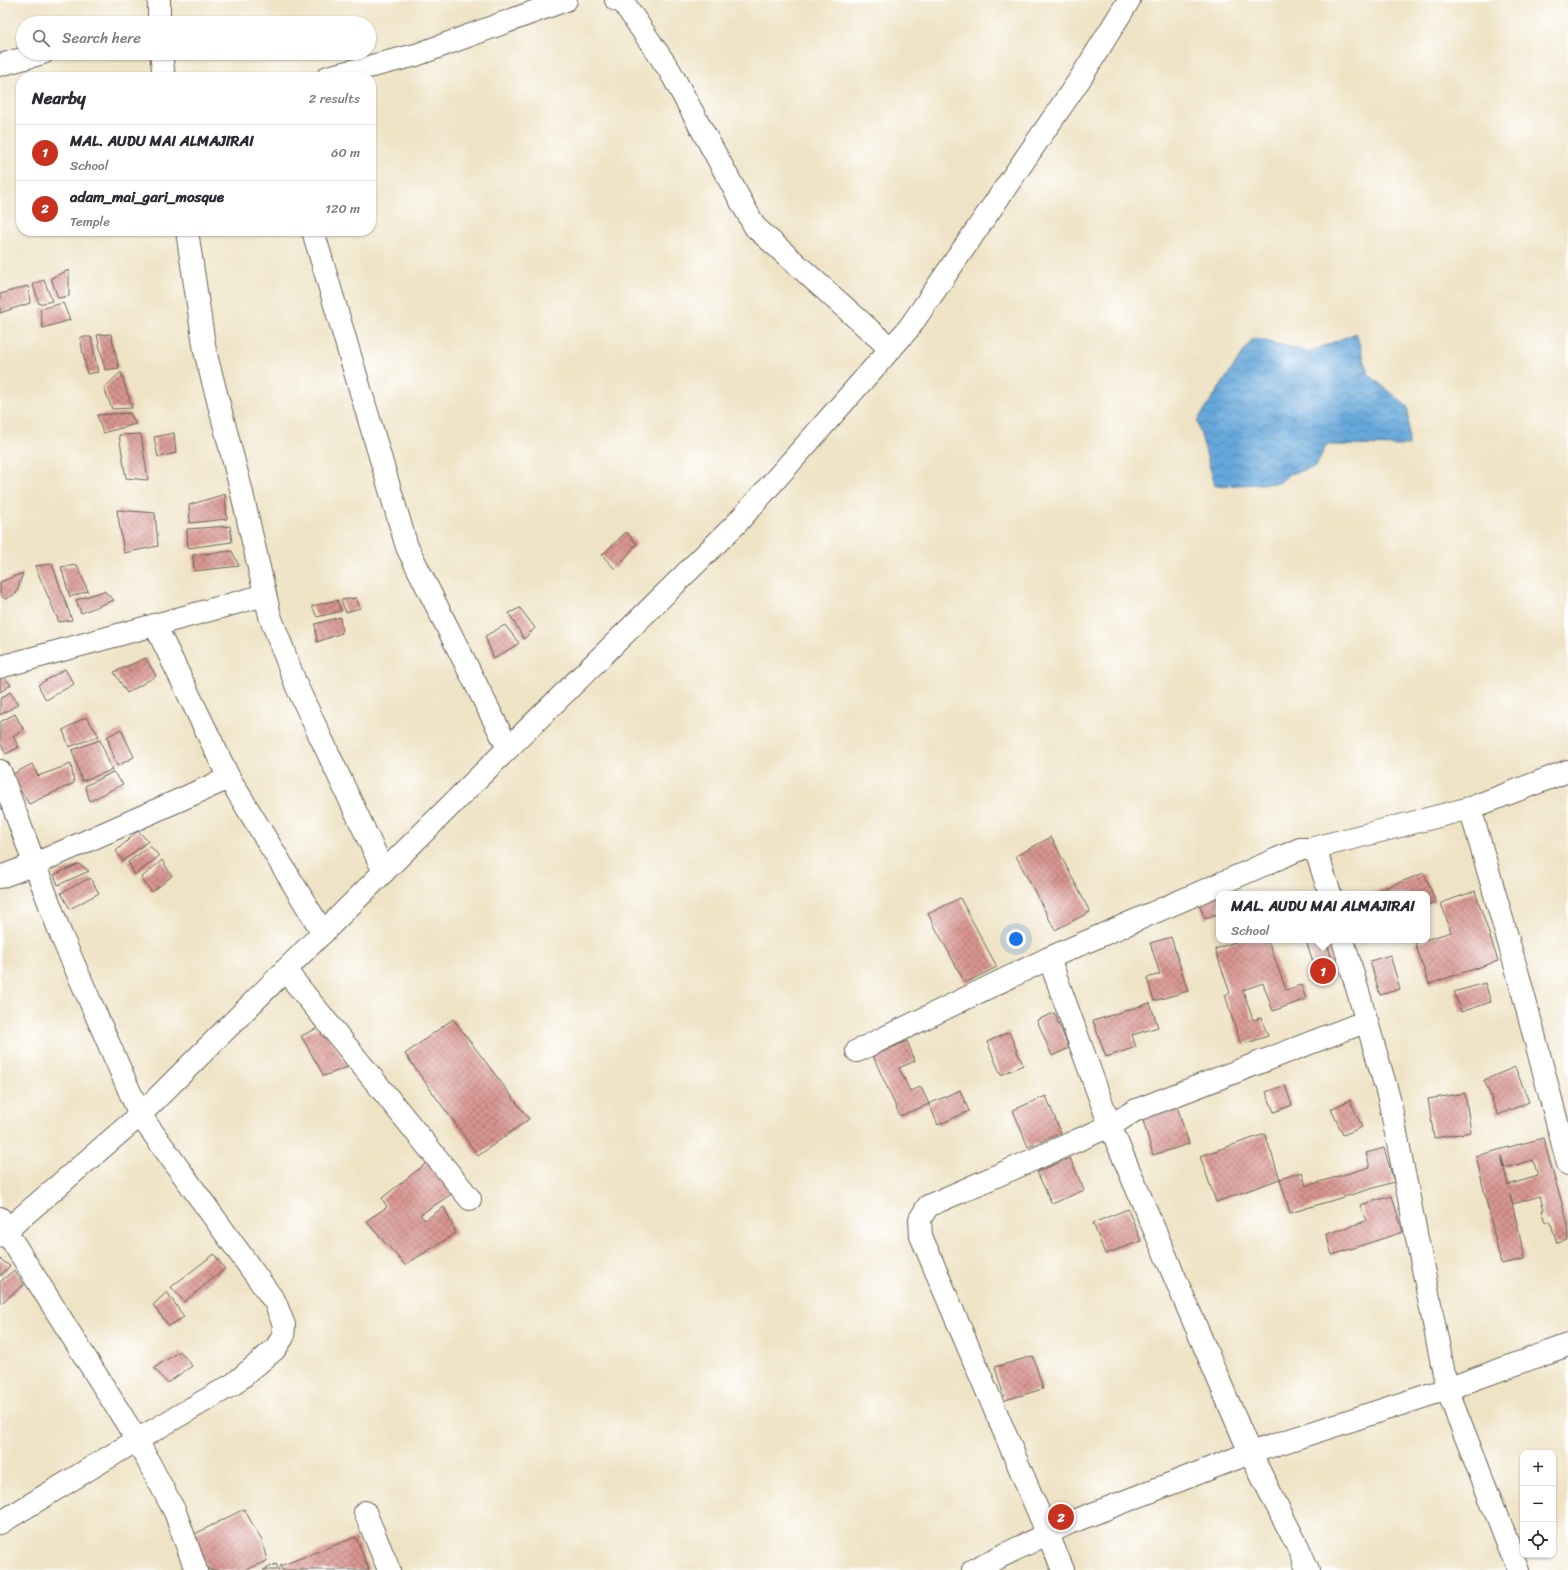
<!DOCTYPE html>
<meta charset="utf-8">
<style>
:root{--surface:#fff;--page:#f2f2f3;--text:#2b2b33;--muted:#7c7c81;--line:#e1e1e2;--accent:#c8321e}
body{margin:0;font-family:Sriracha,sans-serif;background:var(--page);color:var(--text)}
.controls{position:absolute;right:12px;bottom:12px;display:grid;overflow:hidden;border-radius:8px;box-shadow:0 1px 3px #0004}
.controls button{width:36px;height:36px;display:grid;place-items:center;padding:0;border:0;border-bottom:1px solid var(--line);background:var(--surface);color:var(--text);font:20px sans-serif}
.you{position:absolute;left:1016px;top:939px;width:14px;height:14px;margin:-10px;border:3px solid #fff;border-radius:50%;background:#1a73e8;box-shadow:0 0 0 6px #1a73e833}
.badge{display:grid;place-items:center;width:26px;height:26px;border-radius:50%;background:var(--accent);color:#fff;font-size:13px;font-weight:700}
.pin{position:absolute;translate:-50% -50%;border:2px solid #fff;box-shadow:0 1px 4px #0006}
.popup{position:absolute;left:1216px;top:891px;width:214px;height:52px;box-sizing:border-box;display:grid;place-content:center;border-radius:8px;background:var(--surface);filter:drop-shadow(0 1px 3px #0005);font-size:13px;white-space:nowrap;color:var(--muted)}
.popup b{font-size:15px;color:var(--text)}
.popup::after{content:'';position:absolute;left:50%;top:100%;margin-left:-8px;border:8px solid transparent;border-top-color:var(--surface)}
.list{margin:0;padding:0;list-style:none}
h2{display:flex;justify-content:space-between;align-items:center;height:52px;margin:0;padding:0 16px;font-size:17px}
h2 small{font-size:13px;font-weight:400;color:var(--muted)}
.list li{display:grid;grid-template-columns:26px 1fr auto;gap:12px;align-items:center;box-sizing:border-box;height:56px;padding:0 16px;border-top:1px solid var(--line)}
.list b{display:block;font-size:15px;white-space:nowrap}
.list p{margin:0;font-size:13px;white-space:nowrap;color:var(--muted)}
.list em{font-size:13px;font-style:normal;color:var(--muted)}
.icon{flex:none;width:22px;height:22px;fill:none;stroke:currentColor;stroke-width:2;stroke-linecap:round;stroke-linejoin:round}
.map{position:relative;flex:none;width:1568px;height:1570px;overflow:hidden}
.search{position:absolute;background:var(--surface);box-shadow:0 1px 3px #0004;left:16px;top:16px;width:360px;height:44px;display:flex;align-items:center;gap:10px;box-sizing:border-box;padding:0 14px;border-radius:22px;color:var(--muted);font-size:15px}
.panel{position:absolute;background:var(--surface);box-shadow:0 1px 3px #0004;left:16px;top:72px;width:360px;height:164px;border-radius:16px}
.map>svg:first-child{display:block}
.water{fill:url(#water-waves);stroke:#41627b}
.building{fill:url(#building-cross-hatch);fill-rule:evenodd}
.lines{fill:none;stroke-linecap:round;stroke-linejoin:round}
.street-casing{stroke:#666257;stroke-width:24}
.street{stroke:#fff;stroke-width:22}
</style>
<div class="map">
<svg width="1568" height="1570" viewBox="0 0 1568 1570">
<defs>
<pattern id="water-waves" width="16" height="10" patternUnits="userSpaceOnUse"><rect width="16" height="10" fill="#66a7da"/><path d="M0 5q4-4 8 0t8 0" fill="none" stroke="#5387b0"/></pattern>
<pattern id="building-cross-hatch" width="8" height="8" patternUnits="userSpaceOnUse"><rect width="8" height="8" fill="#d89490"/><path d="M0 0l8 8M0 8l8-8" fill="none" stroke="#ae7875"/></pattern>
</defs>
<rect width="100%" height="100%" fill="#fff"/>
<filter id="ink" filterUnits="userSpaceOnUse"><feTurbulence type="fractalNoise" baseFrequency=".025" numOctaves="2"/><feDisplacementMap in="SourceGraphic" scale="8" xChannelSelector="R" yChannelSelector="G"/><feConvolveMatrix kernelMatrix="1 2 1 2 8 2 1 2 1" color-interpolation-filters="sRGB"/></filter>
<filter id="wash" filterUnits="userSpaceOnUse"><feTurbulence type="fractalNoise" baseFrequency=".012" numOctaves="4" result="noise"/><feDisplacementMap in="SourceGraphic" scale="16" xChannelSelector="R" yChannelSelector="G"/><feGaussianBlur stdDeviation="0.9" result="paint"/><feColorMatrix in="noise" values="0 0 0 0 0 0 0 0 0 0 0 0 0 0 0 0 0 1.4 0 .05"/><feComposite in="paint" operator="in"/></filter>
<g filter="url(#wash)">
<rect width="100%" height="100%" fill="#efe3c5"/>
<!-- water -->
<polygon class="water" points="1356,333 1369,375 1408,407 1409,446 1326,445 1316,467 1289,474 1279,483 1215,486 1197,421 1253,338 1309,352"/>
<g id="blocks">
<!-- building -->
<g class="building">
<polygon points="69,270 69,296 58,298 51,278"/>
<polygon points="44,280 52,301 39,304 33,284"/>
<polygon points="28,286 30,303 0,313 0,294"/>
<polygon points="63,303 70,320 43,328 40,309"/>
<polygon points="111,334 119,368 105,370 97,335"/>
<polygon points="80,337 91,337 98,372 87,374"/>
<polygon points="121,372 132,408 112,409 104,388"/>
<polygon points="130,413 136,424 103,433 97,415"/>
<polygon points="174,433 176,453 158,457 154,437"/>
<polygon points="141,434 148,480 126,478 119,435"/>
<polygon points="225,494 227,519 190,523 189,505"/>
<polygon points="117,510 155,513 158,546 124,553"/>
<polygon points="230,526 232,542 188,548 187,529"/>
<polygon points="626,532 637,544 615,569 602,555"/>
<polygon points="232,551 239,566 194,571 193,555"/>
<polygon points="52,564 72,620 59,622 35,566"/>
<polygon points="77,565 88,591 70,597 61,567"/>
<polygon points="23,573 16,594 5,599 0,594 0,582"/>
<polygon points="104,591 114,600 81,613 76,600"/>
<polygon points="356,598 360,608 346,612 341,600"/>
<polygon points="337,600 341,611 317,617 312,606"/>
<polygon points="520,608 535,628 524,639 509,613"/>
<polygon points="340,617 342,633 317,642 315,624"/>
<polygon points="505,625 519,643 494,659 485,636"/>
<polygon points="146,658 156,676 127,693 114,672"/>
<polygon points="65,669 74,684 46,700 38,685"/>
<polygon points="4,677 11,685 0,692 0,678"/>
<polygon points="10,692 19,704 0,715 0,699"/>
<polygon points="15,714 24,730 13,736 19,747 6,754 0,743 0,722"/>
<polygon points="86,717 99,736 69,747 63,730"/>
<polygon points="121,729 134,757 117,766 107,737"/>
<polygon points="100,740 112,770 82,781 72,750"/>
<polygon points="32,764 38,776 71,764 74,783 29,804 11,775"/>
<polygon points="113,772 123,784 90,801 85,786"/>
<polygon points="138,831 148,841 123,861 116,851"/>
<polygon points="1051,837 1090,912 1055,930 1016,856"/>
<polygon points="150,846 159,856 135,875 128,862"/>
<polygon points="162,860 172,876 152,892 141,878"/>
<polygon points="79,864 89,871 58,885 54,875"/>
<polygon points="1424,873 1436,902 1427,905 1427,894 1369,894"/>
<polygon points="90,878 99,893 70,909 61,893"/>
<polygon points="1231,889 1233,894 1219,894 1219,913 1205,919 1198,901"/>
<polygon points="1475,891 1498,961 1429,984 1415,943 1451,932 1441,903"/>
<polygon points="960,898 997,967 965,983 928,914"/>
<polygon points="1171,937 1188,991 1154,1001 1147,978 1160,974 1150,943"/>
<polygon points="1241,940 1268,940 1286,990 1301,985 1306,999 1273,1011 1263,983 1243,990 1253,1020 1261,1018 1268,1036 1241,1045 1225,995 1230,993 1215,949"/>
<polygon points="1309,940 1326,940 1335,970 1318,976 1306,941"/>
<polygon points="1390,955 1400,989 1380,995 1370,961"/>
<polygon points="1485,983 1491,1002 1461,1012 1454,992"/>
<polygon points="1150,1003 1158,1027 1132,1035 1136,1047 1106,1057 1093,1021"/>
<polygon points="1054,1013 1069,1048 1052,1056 1037,1020"/>
<polygon points="453,1019 529,1119 478,1156 405,1054"/>
<polygon points="322,1026 348,1067 324,1076 301,1036"/>
<polygon points="1009,1032 1023,1065 1001,1075 987,1042"/>
<polygon points="907,1041 915,1061 899,1068 910,1091 921,1087 929,1104 900,1116 873,1056"/>
<polygon points="1515,1067 1529,1102 1498,1115 1484,1080"/>
<polygon points="1285,1085 1292,1105 1274,1112 1266,1092"/>
<polygon points="960,1090 969,1111 938,1125 929,1104"/>
<polygon points="1465,1093 1471,1132 1434,1138 1428,1099"/>
<polygon points="1046,1096 1061,1133 1028,1147 1013,1110"/>
<polygon points="1350,1100 1362,1127 1343,1135 1331,1109"/>
<polygon points="1177,1106 1189,1144 1153,1155 1142,1117"/>
<polygon points="1265,1134 1280,1179 1216,1202 1200,1156"/>
<path d="M 1543,1138 L 1568,1224 L 1568,1240 L 1557,1243 L 1550,1221 L 1546,1222 L 1542,1210 L 1544,1210 L 1540,1196 L 1513,1204 L 1510,1194 L 1525,1259 L 1501,1264 L 1476,1156 ZM 1501,1156 L 1505,1168 L 1533,1160 L 1538,1176 L 1508,1185 Z"/>
<polygon points="1384,1148 1394,1182 1290,1213 1280,1179 1302,1172 1306,1186 1370,1167 1366,1153"/>
<polygon points="1070,1158 1084,1190 1052,1204 1037,1172"/>
<polygon points="429,1161 453,1193 420,1215 425,1220 444,1207 456,1233 405,1265 366,1221 387,1207 382,1198"/>
<polygon points="1392,1196 1403,1232 1332,1255 1326,1234 1366,1221 1360,1205"/>
<polygon points="1128,1209 1141,1241 1105,1254 1093,1223"/>
<polygon points="214,1254 225,1269 184,1302 171,1287"/>
<polygon points="0,1259 10,1266 0,1276"/>
<polygon points="14,1270 24,1285 0,1304 0,1282"/>
<polygon points="167,1292 184,1317 169,1326 153,1305"/>
<polygon points="180,1351 192,1366 167,1383 154,1368"/>
<polygon points="1033,1356 1043,1389 1005,1400 995,1367"/>
<polygon points="244,1509 262,1541 267,1561 246,1570 209,1570 191,1536"/>
<polygon points="356,1537 369,1570 282,1570 280,1566"/>
<polygon points="276,1564 279,1570 263,1570"/>
</g>
</g>
</g>
<g filter="url(#ink)">
<use href="#blocks" fill-opacity="0" stroke="#666257" stroke-width="1"/>
<g class="lines">
<defs>
<g id="street">
<polyline points="159,0 159,23"/>
<polyline points="616,0 623,2 670,71 755,227 891,349"/>
<polyline points="161,53 164,77"/>
<polyline points="0,65 43,53"/>
<polyline points="328,77 416,55 566,0"/>
<polyline points="187,231 205,351 241,489 270,616 297,687 384,872"/>
<polyline points="313,231 407,547 508,748"/>
<polyline points="155,625 229,778 323,933"/>
<polyline points="0,667 265,595"/>
<polyline points="0,771 61,935 140,1115 275,1302 284,1325 283,1337 275,1349 235,1383 137,1440 0,1523"/>
<polyline points="1470,808 1519,978 1568,1164"/>
<polyline points="1310,849 1317,854 1330,894"/>
<polyline points="0,877 35,864 229,778"/>
<polyline points="1343,940 1389,1098 1447,1389 1518,1570"/>
<polyline points="1049,958 1110,1126 1250,1453 1298,1547 1308,1570"/>
<polyline points="285,970 470,1199"/>
<polyline points="857,1051 1049,958 1300,849 1310,849 1470,808 1568,771"/>
<polyline points="0,1218 6,1231 137,1440 175,1512 196,1570"/>
<polyline points="0,1236 140,1115 474,782 737,523 909,328 1080,79 1129,0"/>
<polyline points="365,1512 389,1570"/>
<polyline points="973,1570 1069,1523 1250,1453 1447,1389 1568,1345"/>
<polyline points="1063,1570 921,1236 920,1219 928,1206 1110,1126 1134,1111 1367,1021"/>
</g>
</defs>
<!-- street casing -->
<use href="#street" class="street-casing"/>
<!-- street -->
<use href="#street" class="street"/>
</g>
</g>
</svg>
<div class="controls">
<button>+</button>
<button>−</button>
<button><svg class="icon" aria-label="locate" viewBox="0 0 24 24"><circle cx="12" cy="12" r="6"/><path d="M12 2v4M12 18v4M2 12h4M18 12h4"/></svg></button>
</div>
<div class="you"></div>
<div class="pin badge" style="left:1323px;top:971px">1</div>
<div class="popup"><b>MAL. AUDU MAI ALMAJIRAI</b>School</div>
<div class="pin badge" style="left:1061px;top:1517px">2</div>
<div class="search"><svg class="icon" aria-label="search" viewBox="0 0 24 24"><circle cx="10" cy="10" r="6"/><path d="M15 15l6 6"/></svg>Search here</div>
<section class="panel">
<h2>Nearby<small>2 results</small></h2>
<ul class="list">
<li><span class="badge">1</span><div><b>MAL. AUDU MAI ALMAJIRAI</b><p>School</p></div><em>60 m</em></li>
<li><span class="badge">2</span><div><b>adam_mai_gari_mosque</b><p>Temple</p></div><em>120 m</em></li>
</ul>
</section>
</div>
